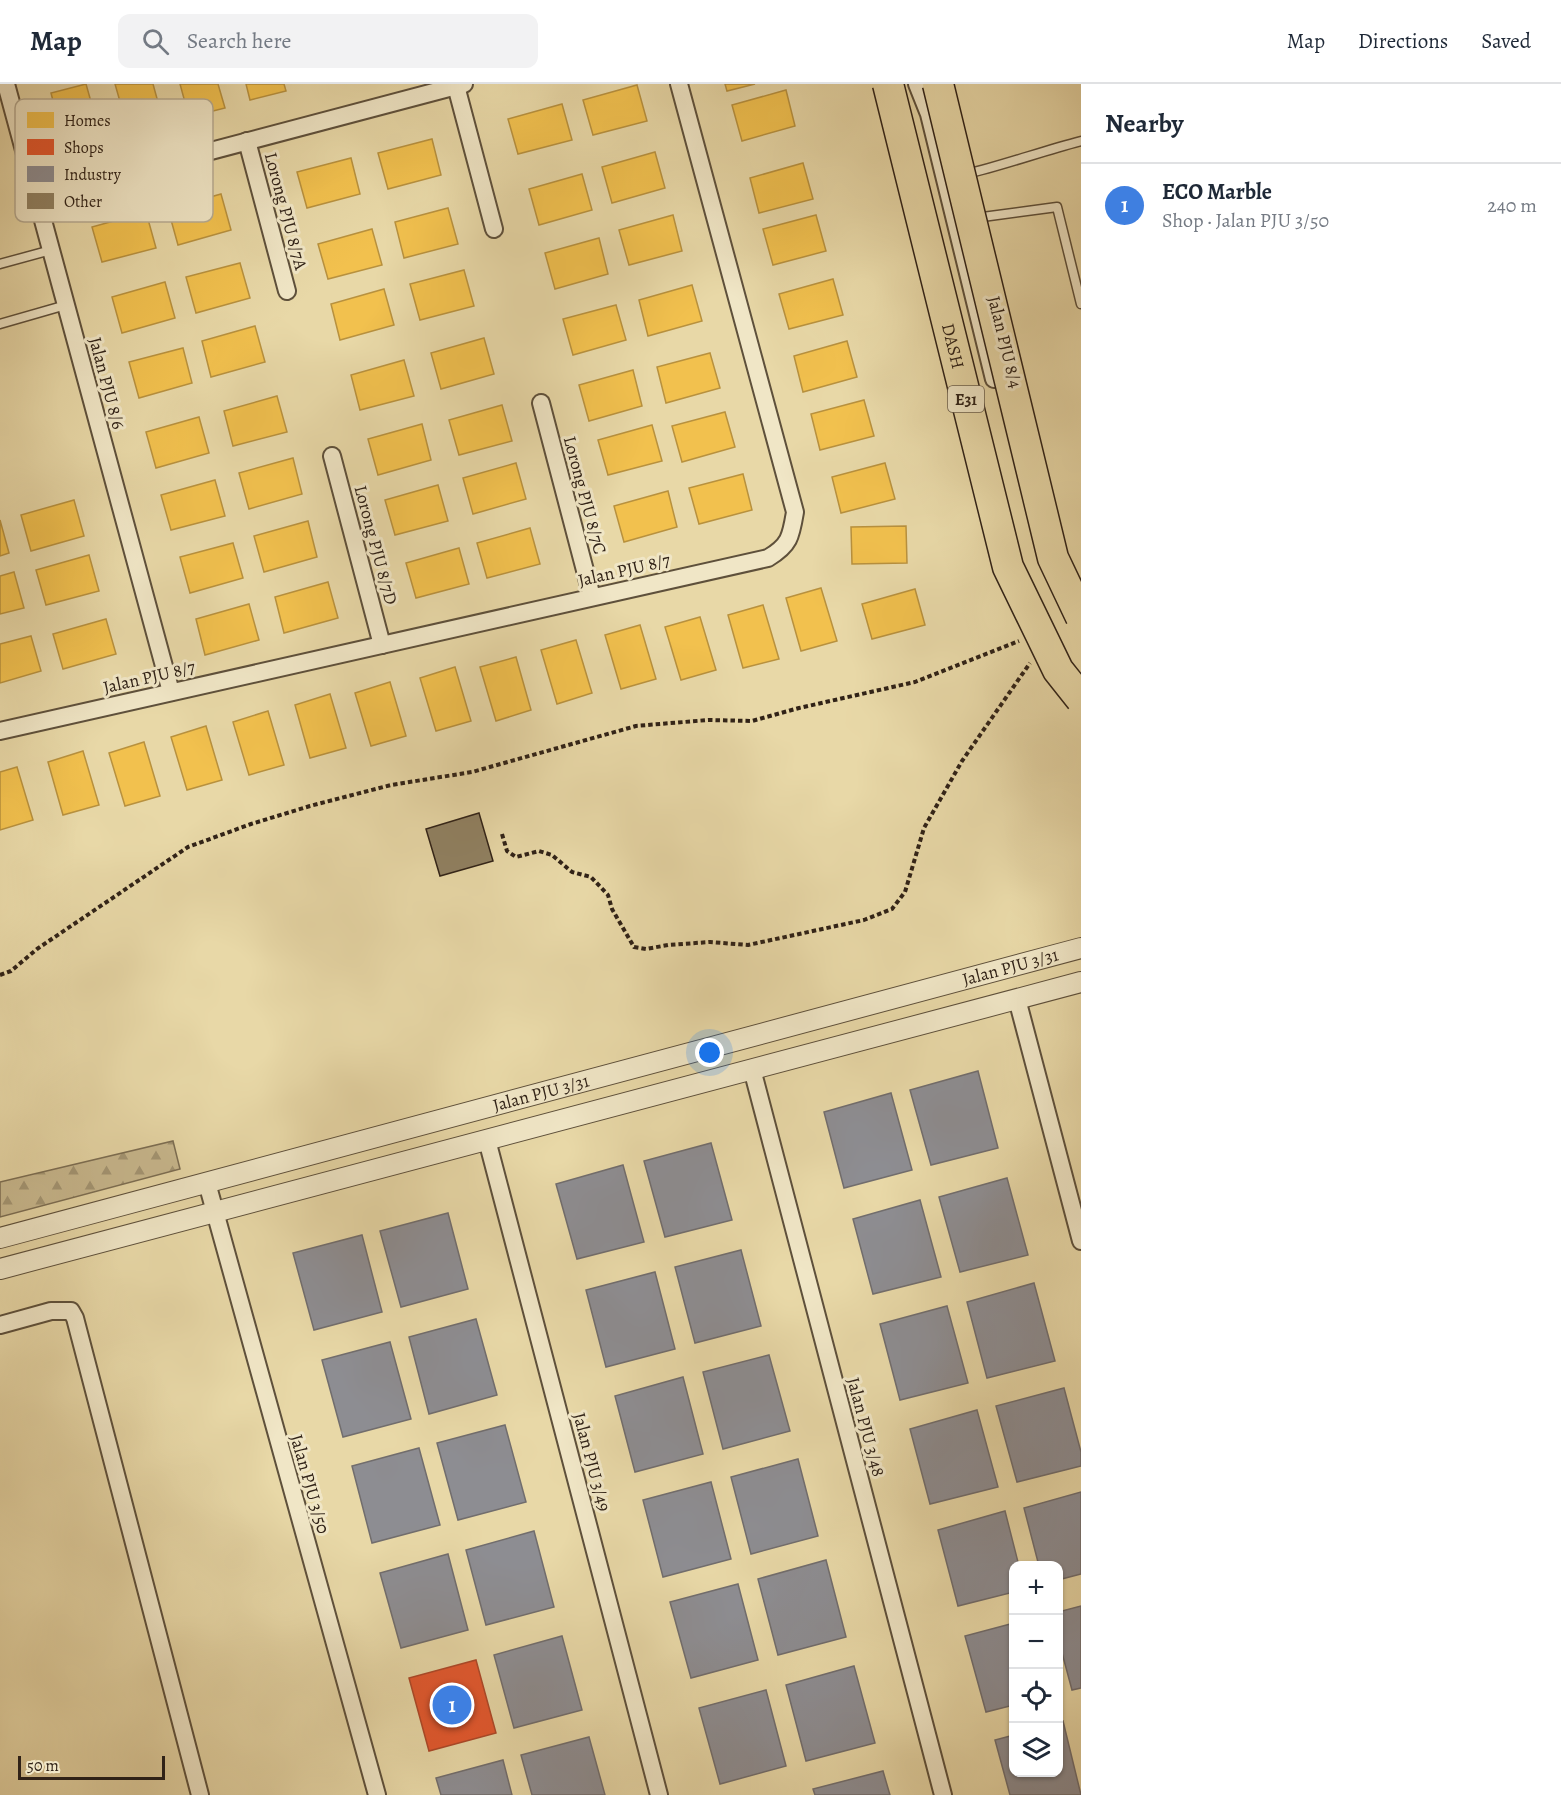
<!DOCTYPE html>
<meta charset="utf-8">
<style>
:root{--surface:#fff;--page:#f2f2f3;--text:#1f2937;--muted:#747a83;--line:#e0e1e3;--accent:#db2777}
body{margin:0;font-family:Alegreya,serif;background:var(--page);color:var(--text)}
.controls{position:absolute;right:18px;bottom:18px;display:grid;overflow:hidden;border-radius:12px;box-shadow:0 2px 4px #0004}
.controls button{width:54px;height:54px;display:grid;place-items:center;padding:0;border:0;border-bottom:2px solid var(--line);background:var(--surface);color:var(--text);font:30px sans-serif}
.scale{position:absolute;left:18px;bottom:15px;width:147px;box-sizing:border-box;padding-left:6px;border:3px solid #302217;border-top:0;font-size:16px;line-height:21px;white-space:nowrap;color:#302217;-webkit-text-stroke:4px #f0e6c6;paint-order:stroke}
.you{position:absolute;left:710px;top:969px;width:21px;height:21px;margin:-15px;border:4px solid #fff;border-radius:50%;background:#1a73e8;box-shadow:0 0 0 9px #1a73e833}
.badge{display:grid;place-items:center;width:39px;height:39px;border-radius:50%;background:var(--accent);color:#fff;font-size:20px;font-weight:700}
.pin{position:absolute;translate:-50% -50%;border:3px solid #fff;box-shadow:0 2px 6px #0006}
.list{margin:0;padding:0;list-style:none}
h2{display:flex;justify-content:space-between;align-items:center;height:78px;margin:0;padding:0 24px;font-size:26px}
h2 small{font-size:20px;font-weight:400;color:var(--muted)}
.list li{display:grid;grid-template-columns:39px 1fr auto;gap:18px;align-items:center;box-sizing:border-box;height:84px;padding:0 24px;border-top:2px solid var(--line)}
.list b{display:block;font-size:22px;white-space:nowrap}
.list p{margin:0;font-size:20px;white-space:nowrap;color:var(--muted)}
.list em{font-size:20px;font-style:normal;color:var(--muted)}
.icon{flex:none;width:33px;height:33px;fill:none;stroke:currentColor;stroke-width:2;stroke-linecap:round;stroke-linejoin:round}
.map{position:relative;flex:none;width:1081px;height:1711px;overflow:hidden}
header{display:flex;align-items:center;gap:36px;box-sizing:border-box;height:84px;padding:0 30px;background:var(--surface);border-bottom:2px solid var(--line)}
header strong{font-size:28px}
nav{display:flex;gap:33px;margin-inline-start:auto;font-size:21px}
.search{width:420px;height:54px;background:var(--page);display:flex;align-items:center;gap:15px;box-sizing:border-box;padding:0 21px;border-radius:12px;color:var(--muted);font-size:22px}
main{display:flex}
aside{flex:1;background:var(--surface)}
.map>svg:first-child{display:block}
.forest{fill:url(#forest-firs);stroke:#7c6e53;stroke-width:1.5}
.homes{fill:#f2c14e;stroke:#b8913e;stroke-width:1.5}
.shops{fill:#e4572e;stroke:#ae4727;stroke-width:1.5}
.industry{fill:#8d8d92;stroke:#716d6d;stroke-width:1.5}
.building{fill:#908162;stroke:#302217;stroke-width:1.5}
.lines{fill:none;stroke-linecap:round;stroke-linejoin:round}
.service-casing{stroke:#5e503b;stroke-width:11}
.minor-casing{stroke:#5e503b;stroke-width:20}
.tertiary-casing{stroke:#5e503b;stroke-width:22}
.path{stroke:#302217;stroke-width:4;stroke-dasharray:4.5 3;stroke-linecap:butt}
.service{stroke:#f0e6c6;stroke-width:8}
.minor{stroke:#f0e6c6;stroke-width:16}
.tertiary{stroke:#f0e6c6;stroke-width:20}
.motorway-bridge-casing{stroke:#302217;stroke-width:33;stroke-linecap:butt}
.motorway-bridge{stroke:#e8d8a7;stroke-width:30}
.labels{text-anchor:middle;stroke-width:6;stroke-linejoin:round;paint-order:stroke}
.shield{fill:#f0e6c6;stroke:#6a5d4c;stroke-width:1.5}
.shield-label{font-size:16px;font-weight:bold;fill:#302217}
.street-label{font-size:18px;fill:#302217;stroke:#f0e6c6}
.key{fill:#f0e6c6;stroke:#b6ab92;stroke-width:1.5}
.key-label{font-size:16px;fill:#302217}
</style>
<header>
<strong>Map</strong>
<div class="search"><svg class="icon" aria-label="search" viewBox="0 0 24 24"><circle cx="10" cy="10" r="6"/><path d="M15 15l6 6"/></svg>Search here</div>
<nav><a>Map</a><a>Directions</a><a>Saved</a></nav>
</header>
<main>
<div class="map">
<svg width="1081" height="1711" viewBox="0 0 1081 1711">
<defs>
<pattern id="forest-firs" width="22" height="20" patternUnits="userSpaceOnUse" patternTransform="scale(1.5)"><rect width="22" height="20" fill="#c9b98f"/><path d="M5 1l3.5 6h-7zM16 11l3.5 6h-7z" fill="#a49674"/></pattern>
</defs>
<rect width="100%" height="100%" fill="#e8d8a7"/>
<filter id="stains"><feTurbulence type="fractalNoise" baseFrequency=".00333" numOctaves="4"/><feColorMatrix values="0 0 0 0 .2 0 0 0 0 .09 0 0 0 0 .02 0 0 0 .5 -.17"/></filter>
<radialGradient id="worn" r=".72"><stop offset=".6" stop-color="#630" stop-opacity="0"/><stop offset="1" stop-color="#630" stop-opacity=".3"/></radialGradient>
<!-- forest -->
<polygon class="forest" points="173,1057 180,1085 0,1133 0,1098"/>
<!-- homes -->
<g class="homes">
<polygon points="86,0 101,53 65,63 51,9"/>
<polygon points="115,0 153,0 164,40 129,49"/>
<polygon points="180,0 218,0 225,24 189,33"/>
<polygon points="246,0 284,0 286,7 250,16"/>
<polygon points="725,0 755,0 727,7"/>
<polygon points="637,1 647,37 593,51 583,16"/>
<polygon points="786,6 795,42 742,57 732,21"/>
<polygon points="562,20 572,56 518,70 508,35"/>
<polygon points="432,55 441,91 388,105 378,69"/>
<polygon points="655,68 665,104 612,119 602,83"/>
<polygon points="351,74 360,110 307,124 297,88"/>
<polygon points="803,79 813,115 759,129 750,94"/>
<polygon points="582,90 592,126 539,141 529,105"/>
<polygon points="221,110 231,146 178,161 168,125"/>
<polygon points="448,124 458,160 404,174 395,138"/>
<polygon points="146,128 156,164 102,178 92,143"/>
<polygon points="673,131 682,167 629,181 619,146"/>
<polygon points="816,131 826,167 773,181 763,145"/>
<polygon points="372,145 382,181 328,195 318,160"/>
<polygon points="599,154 608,190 555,205 545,169"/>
<polygon points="240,179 250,214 196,229 186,193"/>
<polygon points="464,186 474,222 420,236 410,200"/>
<polygon points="833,195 843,231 789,245 779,210"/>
<polygon points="165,198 175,234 122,249 112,213"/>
<polygon points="692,201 702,237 648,252 639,216"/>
<polygon points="384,205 394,241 340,256 331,220"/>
<polygon points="616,221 626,256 573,271 563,235"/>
<polygon points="255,242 265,278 211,293 202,257"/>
<polygon points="484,254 494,290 441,305 431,269"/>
<polygon points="847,257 857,293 803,308 794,272"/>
<polygon points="183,264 192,299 139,314 129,278"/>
<polygon points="710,269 720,304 666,319 657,283"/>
<polygon points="404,276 414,312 360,326 351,291"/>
<polygon points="633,286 642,322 589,337 579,301"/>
<polygon points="277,312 287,348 233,362 224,327"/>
<polygon points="864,316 874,352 820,366 811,330"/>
<polygon points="502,321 512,357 459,371 449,336"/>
<polygon points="725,328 735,363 682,378 672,342"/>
<polygon points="199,333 209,369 156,384 146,348"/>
<polygon points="422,340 431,376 378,391 368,355"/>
<polygon points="652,341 662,377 608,391 598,356"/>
<polygon points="293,374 302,410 249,425 239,389"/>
<polygon points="516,379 526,415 473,430 463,394"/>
<polygon points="885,379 895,415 841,429 832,393"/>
<polygon points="743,390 752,426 699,440 689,404"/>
<polygon points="215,396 225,432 171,446 161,411"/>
<polygon points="438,401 448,437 395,451 385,416"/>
<polygon points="668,407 677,443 624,458 614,422"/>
<polygon points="74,416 84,452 31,467 21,431"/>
<polygon points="0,436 9,469 0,472"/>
<polygon points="308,437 317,473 264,488 254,452"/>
<polygon points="906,442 907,479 852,480 851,443"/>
<polygon points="530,444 540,480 487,494 477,459"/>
<polygon points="233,459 243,494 190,509 180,473"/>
<polygon points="459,464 469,500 416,514 406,479"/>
<polygon points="89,471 99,507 46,521 36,486"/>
<polygon points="14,488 24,524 0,530 0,492"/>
<polygon points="328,498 338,534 284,549 275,513"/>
<polygon points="821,504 837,557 801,567 786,514"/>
<polygon points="915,505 925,541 872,555 862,520"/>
<polygon points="249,520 259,556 205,571 196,535"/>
<polygon points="763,521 779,575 743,584 728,531"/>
<polygon points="700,533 716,586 681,596 665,543"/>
<polygon points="106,535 116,570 63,585 53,550"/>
<polygon points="640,541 656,595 621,605 605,551"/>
<polygon points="31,552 41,587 0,599 0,560"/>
<polygon points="576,556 592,609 557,620 541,566"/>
<polygon points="516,573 531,626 496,637 480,583"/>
<polygon points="455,583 471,637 436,647 420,594"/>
<polygon points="390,598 406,652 371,662 355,609"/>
<polygon points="330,610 346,664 310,674 295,621"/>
<polygon points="268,627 284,681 249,691 233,638"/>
<polygon points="206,642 222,696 187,706 171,653"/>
<polygon points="144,658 160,712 125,722 109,669"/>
<polygon points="83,667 99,721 63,731 48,678"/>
<polygon points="17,683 33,736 0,746 0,688"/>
</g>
<!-- shops -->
<polygon class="shops" points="476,1576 496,1649 429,1667 409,1594"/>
<!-- industry -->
<g class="industry">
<polygon points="978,987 998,1064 931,1081 910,1006"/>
<polygon points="891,1009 912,1086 844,1104 824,1028"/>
<polygon points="711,1059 732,1136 665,1153 644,1077"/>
<polygon points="623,1081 644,1158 577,1175 556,1100"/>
<polygon points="1007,1094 1028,1171 960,1188 939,1113"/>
<polygon points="920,1116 941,1193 873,1210 853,1135"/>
<polygon points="448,1129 468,1205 401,1223 380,1147"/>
<polygon points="362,1151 382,1228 314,1246 293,1169"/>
<polygon points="741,1166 761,1242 695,1259 675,1183"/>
<polygon points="655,1188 675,1265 606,1283 586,1206"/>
<polygon points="1034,1199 1055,1277 987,1294 967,1218"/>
<polygon points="947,1222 968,1299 900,1316 880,1240"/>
<polygon points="476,1235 497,1311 429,1330 409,1253"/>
<polygon points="390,1258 411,1335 343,1353 322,1276"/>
<polygon points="769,1271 790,1347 723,1365 703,1288"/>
<polygon points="683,1293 703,1370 635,1388 615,1312"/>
<polygon points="1064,1304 1081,1368 1081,1382 1017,1398 996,1322"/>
<polygon points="977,1326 998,1403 930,1420 910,1345"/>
<polygon points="505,1341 526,1418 458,1436 437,1359"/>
<polygon points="419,1364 440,1441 372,1459 352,1382"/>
<polygon points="798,1375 818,1452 751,1470 731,1393"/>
<polygon points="711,1398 731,1475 663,1493 643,1416"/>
<polygon points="1081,1408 1081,1490 1058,1496 1058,1482 1039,1482 1024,1424"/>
<polygon points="1005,1427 1019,1482 1014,1482 1014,1508 958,1522 938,1446"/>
<polygon points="534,1447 554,1523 486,1541 466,1466"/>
<polygon points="448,1470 468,1546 401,1564 380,1489"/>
<polygon points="826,1476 846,1553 778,1571 758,1495"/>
<polygon points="738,1500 758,1576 691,1594 670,1518"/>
<polygon points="1081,1522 1081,1604 1072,1606 1058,1554 1058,1528"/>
<polygon points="1014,1539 1014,1621 986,1628 965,1552"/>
<polygon points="562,1552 582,1626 514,1644 494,1571"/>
<polygon points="854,1582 875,1659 806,1677 786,1601"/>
<polygon points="766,1606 786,1682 720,1700 699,1624"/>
<polygon points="1063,1637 1081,1711 1010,1711 995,1656 1014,1651 1014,1688 1058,1688 1058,1638"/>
<polygon points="589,1653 605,1711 532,1711 521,1671"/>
<polygon points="503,1676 512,1711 441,1711 436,1694"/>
<polygon points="883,1687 890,1711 815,1711 813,1705"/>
</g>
<!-- building -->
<polygon class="building" points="479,729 493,777 440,792 426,745"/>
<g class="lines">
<defs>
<g id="service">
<path d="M 966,90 C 1005,81 1042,67 1081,57"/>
<polyline points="975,134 1057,123 1081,220"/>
<polyline points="0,180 51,166"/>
<polyline points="0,240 66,221"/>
</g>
<g id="minor">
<polyline points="6,0 171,608"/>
<polyline points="917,0 929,30 994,295"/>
<polyline points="456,2 494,145"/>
<polyline points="247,57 287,207"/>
<polyline points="37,113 464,0"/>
<polyline points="541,319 592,513"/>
<polyline points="332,372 382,561"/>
<path d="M 0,647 L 768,474 C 790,461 791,452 795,428 L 679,0"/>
<polyline points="1017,915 1081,1157"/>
<polyline points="752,985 943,1711"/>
<polyline points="487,1056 659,1711"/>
<polyline points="207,1099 377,1711"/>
<polyline points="0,1241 51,1227 71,1227 75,1234 200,1711"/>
</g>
<g id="tertiary">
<path id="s1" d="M 0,1154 L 1081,864"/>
<polyline points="0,1185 1081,898"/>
</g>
</defs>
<!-- service casing -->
<use href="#service" class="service-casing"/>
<!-- minor casing -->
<use href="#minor" class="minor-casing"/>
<!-- tertiary casing -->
<use href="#tertiary" class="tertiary-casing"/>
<!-- path -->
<g class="path">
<polyline points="502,750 507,767 516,773 539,767 552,771 572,788 591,793 608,811 612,825 634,863 646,865 668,861 710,858 748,861 864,836 892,825 905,808 924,744 962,677 1030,579"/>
<polyline points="0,891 11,887 37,865 188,763 251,740 310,722 391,701 472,688 636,642 708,636 752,637 799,624 915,598 1019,557"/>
</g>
<!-- service -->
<use href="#service" class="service"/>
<!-- minor -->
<use href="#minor" class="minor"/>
<!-- tertiary -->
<use href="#tertiary" class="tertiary"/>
<defs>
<g id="motorway-bridge">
<path id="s2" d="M 888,0 L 1008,483 L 1058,586 L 1081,615"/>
<polyline points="938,0 1053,474 1081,533"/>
</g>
</defs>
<!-- motorway-bridge casing -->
<use href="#motorway-bridge" class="motorway-bridge-casing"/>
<!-- motorway-bridge -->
<use href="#motorway-bridge" class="motorway-bridge"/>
</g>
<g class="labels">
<!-- shield labels -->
<rect class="shield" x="948" y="302" width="36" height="26" rx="4.5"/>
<g class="shield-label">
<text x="966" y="321">E31</text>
</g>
<!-- street labels -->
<g class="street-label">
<text transform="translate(286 127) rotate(75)" y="6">Lorong PJU 8/7A</text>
<text transform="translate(1005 258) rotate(76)" y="6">Jalan PJU 8/4</text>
<text dy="6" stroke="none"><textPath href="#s2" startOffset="270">DASH</textPath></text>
<text transform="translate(107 299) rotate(75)" y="6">Jalan PJU 8/6</text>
<text transform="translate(585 411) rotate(75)" y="6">Lorong PJU 8/7C</text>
<text transform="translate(376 461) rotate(75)" y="6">Lorong PJU 8/7D</text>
<text transform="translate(624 486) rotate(-13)" y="6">Jalan PJU 8/7</text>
<text transform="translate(149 593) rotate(-13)" y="6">Jalan PJU 8/7</text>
<text dy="6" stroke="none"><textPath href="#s1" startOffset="1046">Jalan PJU 3/31</textPath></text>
<text dy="6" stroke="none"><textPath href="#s1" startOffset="560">Jalan PJU 3/31</textPath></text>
<text transform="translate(866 1343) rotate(75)" y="6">Jalan PJU 3/48</text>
<text transform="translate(592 1378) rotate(75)" y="6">Jalan PJU 3/49</text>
<text transform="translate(310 1400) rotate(74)" y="6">Jalan PJU 3/50</text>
</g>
</g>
<!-- legend -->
<rect x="15" y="15" width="198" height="123" rx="9" class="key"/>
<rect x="27" y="28" width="27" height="16" fill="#f2c14e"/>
<rect x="27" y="55" width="27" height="16" fill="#e4572e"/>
<rect x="27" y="82" width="27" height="16" fill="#8d8d92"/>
<rect x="27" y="109" width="27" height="16" fill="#908162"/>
<g class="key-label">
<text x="64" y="42">Homes</text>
<text x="64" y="69">Shops</text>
<text x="64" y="96">Industry</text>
<text x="64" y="123">Other</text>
</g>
<rect width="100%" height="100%" filter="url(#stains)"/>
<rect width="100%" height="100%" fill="url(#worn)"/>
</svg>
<div class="controls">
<button>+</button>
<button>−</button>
<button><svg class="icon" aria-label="locate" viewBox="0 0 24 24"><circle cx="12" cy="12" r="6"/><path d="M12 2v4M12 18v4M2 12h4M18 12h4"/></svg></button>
<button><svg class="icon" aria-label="layers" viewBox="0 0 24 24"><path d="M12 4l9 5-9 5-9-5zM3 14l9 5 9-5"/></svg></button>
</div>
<div class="scale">50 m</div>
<div class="you"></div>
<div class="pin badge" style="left:452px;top:1621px;background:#3f7fe0">1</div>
</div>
<aside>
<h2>Nearby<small></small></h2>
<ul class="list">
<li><span class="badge" style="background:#3f7fe0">1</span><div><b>ECO Marble</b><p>Shop · Jalan PJU 3/50</p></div><em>240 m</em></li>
</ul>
</aside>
</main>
